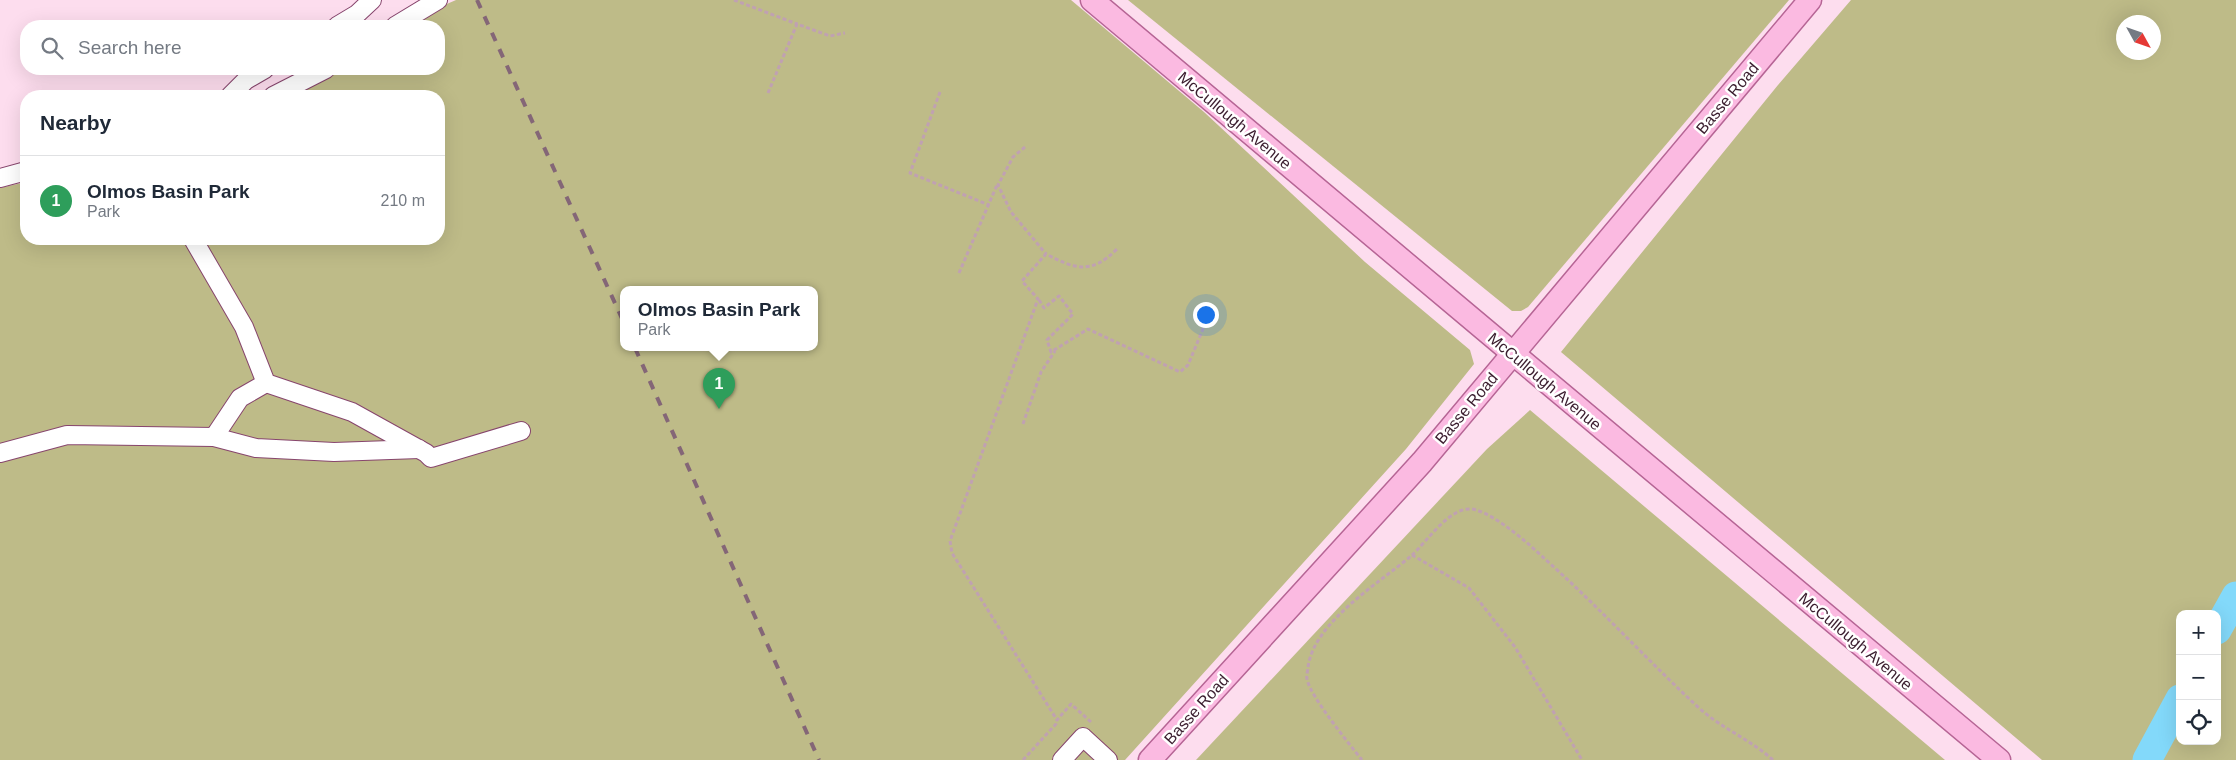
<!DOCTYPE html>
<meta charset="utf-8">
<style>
:root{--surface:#fff;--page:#f2f2f3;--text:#1f2937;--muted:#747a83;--line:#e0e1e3;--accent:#d93025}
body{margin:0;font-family:Helvetica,sans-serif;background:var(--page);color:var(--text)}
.controls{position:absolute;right:15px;bottom:15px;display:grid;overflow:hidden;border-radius:10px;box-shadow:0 5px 20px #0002}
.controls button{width:45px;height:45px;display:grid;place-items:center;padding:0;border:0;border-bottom:1px solid var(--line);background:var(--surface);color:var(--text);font:25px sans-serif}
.compass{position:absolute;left:2116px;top:15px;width:45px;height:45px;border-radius:50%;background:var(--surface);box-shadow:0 5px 20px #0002;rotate:130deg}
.you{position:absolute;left:1205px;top:314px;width:18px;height:18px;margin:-12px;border:4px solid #fff;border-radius:50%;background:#1a73e8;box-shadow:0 0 0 8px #1a73e833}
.badge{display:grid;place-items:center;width:32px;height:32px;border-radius:50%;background:var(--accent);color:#fff;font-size:16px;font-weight:700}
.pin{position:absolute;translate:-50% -41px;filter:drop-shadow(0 1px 2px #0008)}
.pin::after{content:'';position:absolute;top:26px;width:18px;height:15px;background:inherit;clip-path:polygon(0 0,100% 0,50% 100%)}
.popup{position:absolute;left:620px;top:286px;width:198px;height:65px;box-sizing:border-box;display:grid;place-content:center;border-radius:10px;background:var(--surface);filter:drop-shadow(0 1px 4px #0005);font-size:16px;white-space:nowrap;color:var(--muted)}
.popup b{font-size:19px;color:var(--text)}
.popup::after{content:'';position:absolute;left:50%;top:100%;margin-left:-10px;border:10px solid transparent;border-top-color:var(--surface)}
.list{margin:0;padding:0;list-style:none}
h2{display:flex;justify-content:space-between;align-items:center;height:65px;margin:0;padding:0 20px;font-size:21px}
h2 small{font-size:16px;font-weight:400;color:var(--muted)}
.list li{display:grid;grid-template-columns:32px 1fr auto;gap:15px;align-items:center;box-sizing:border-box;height:90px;padding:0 20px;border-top:1px solid var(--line)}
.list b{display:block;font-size:19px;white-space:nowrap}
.list p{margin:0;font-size:16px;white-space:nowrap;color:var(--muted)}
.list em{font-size:16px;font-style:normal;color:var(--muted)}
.icon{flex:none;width:28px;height:28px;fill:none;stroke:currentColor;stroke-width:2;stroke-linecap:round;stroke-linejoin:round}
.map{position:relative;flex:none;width:2236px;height:760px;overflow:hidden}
.search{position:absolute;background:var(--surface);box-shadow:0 5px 20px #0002;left:20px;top:20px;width:425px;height:55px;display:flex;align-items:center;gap:12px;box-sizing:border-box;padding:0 18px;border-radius:20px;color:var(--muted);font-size:19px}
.panel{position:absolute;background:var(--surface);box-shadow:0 5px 20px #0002;left:20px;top:90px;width:425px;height:155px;border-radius:20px}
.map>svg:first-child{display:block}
.green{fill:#bebb88;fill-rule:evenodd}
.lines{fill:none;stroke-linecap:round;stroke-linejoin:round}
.river{stroke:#83d9fa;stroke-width:29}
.minor-casing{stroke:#87456d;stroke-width:20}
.major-casing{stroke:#b66595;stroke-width:25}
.path{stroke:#c0a1b2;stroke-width:3;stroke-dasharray:4 2.5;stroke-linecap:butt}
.minor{stroke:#fff;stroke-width:18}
.major{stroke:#fbbae1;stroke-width:22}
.rail{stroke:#846677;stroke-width:4;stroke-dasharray:9 9;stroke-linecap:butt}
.labels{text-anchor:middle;stroke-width:5;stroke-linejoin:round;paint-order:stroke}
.street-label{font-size:16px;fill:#3a1d2e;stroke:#fff}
</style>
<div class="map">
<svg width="2236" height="760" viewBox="0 0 2236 760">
<rect width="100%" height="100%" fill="#fdddee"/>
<!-- green -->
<g class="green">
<path d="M 456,0 L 1071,0 L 1204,112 L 1365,262 L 1470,350 L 1474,364 L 1406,449 L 1125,760 L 0,760 L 0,188 L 26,182 L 26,239 L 439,239 L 439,96 L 289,96 L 339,69 L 439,69 L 439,26 L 405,26 L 424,14 ZM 624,290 L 814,290 L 814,348 L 624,348 Z"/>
<polygon points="1128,0 1789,0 1528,307 1521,311 1512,311"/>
<path d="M 1851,0 L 2236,0 L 2236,760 L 2042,760 L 1561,352 L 1778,85 ZM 2124,22 L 2154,22 L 2154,52 L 2124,52 ZM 2180,614 L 2217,614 L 2217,741 L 2180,741 Z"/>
<polygon points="1530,410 1945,760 1196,760 1487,449"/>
</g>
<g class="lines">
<!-- river -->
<g class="river">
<polyline points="2217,630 2236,596"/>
<polyline points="2147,760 2180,699"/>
</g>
<defs>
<g id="minor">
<polyline points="337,26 357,14 372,0"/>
<polyline points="395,26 438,0"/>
<polyline points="230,96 246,80 265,69"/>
<polyline points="273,96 326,69"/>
<polyline points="0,178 26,171"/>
<polyline points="193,239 244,327 266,383 352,412 426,453 431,458 521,431"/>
<polyline points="214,437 256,448 334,452 419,449"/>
<polyline points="0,453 67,435 214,437 240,398 266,383"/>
<polyline points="1062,760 1083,737 1108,760"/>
</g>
<g id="major">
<path d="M 1092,0 C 1394,254 1696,507 1999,760"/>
<polyline points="1150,760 1422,462 1810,0"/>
</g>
</defs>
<!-- minor casing -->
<use href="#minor" class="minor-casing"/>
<!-- major casing -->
<use href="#major" class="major-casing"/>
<!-- path -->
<g class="path">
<polyline points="734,0 797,24"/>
<polyline points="940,92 910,173 989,205"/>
<polyline points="768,93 797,24 830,36 845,33"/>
<polyline points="1025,147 1013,157 998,185 1011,212 1046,254"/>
<polyline points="959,273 997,185"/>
<polyline points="1039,300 1044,308 1059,296 1073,314 1047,340 1051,352 1088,329 1180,372 1188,365 1213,305"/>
<polyline points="1023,424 1041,372 1055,351"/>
<polyline points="1412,555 1469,588 1515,647 1582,760"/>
<path d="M 1091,722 L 1071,704 L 1057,720 L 952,553 L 950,541 L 1038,299 L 1022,281 L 1046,254 C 1075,269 1091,275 1117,249"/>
<polyline points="1023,760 1056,724 1057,720"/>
<path d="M 1362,760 C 1350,745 1310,696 1307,679 C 1306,676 1308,670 1308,667 C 1314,622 1378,584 1411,556 C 1427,542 1452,502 1476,510 C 1499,517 1529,544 1546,560 C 1599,607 1647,660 1699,708 C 1721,728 1751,740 1773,760"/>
</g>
<!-- minor -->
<use href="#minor" class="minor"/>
<!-- major -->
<use href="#major" class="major"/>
<!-- rail -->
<g class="rail">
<polyline points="477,0 624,323"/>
<polyline points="635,348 819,760"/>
</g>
</g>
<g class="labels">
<!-- street labels -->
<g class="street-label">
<text transform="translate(1727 98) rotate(-50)" y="6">Basse Road</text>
<text transform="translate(1235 120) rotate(40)" y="6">McCullough Avenue</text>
<text transform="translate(1545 381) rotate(40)" y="6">McCullough Avenue</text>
<text transform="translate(1466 408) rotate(-50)" y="6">Basse Road</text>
<text transform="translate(1856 641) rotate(40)" y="6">McCullough Avenue</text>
<text transform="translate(1196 709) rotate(-48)" y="6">Basse Road</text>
</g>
</g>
</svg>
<div class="controls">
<button>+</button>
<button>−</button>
<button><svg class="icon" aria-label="locate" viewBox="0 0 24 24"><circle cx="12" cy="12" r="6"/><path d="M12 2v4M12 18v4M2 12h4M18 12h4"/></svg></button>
</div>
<svg class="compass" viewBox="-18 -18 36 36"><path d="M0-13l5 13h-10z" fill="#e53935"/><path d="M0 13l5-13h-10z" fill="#747a83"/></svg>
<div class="you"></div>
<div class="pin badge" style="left:719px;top:409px;background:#2e9e5b">1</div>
<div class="popup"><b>Olmos Basin Park</b>Park</div>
<div class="search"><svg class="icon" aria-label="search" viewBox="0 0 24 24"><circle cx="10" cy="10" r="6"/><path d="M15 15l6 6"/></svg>Search here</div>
<section class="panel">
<h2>Nearby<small></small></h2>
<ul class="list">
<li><span class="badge" style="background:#2e9e5b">1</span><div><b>Olmos Basin Park</b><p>Park</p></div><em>210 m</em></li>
</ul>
</section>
</div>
